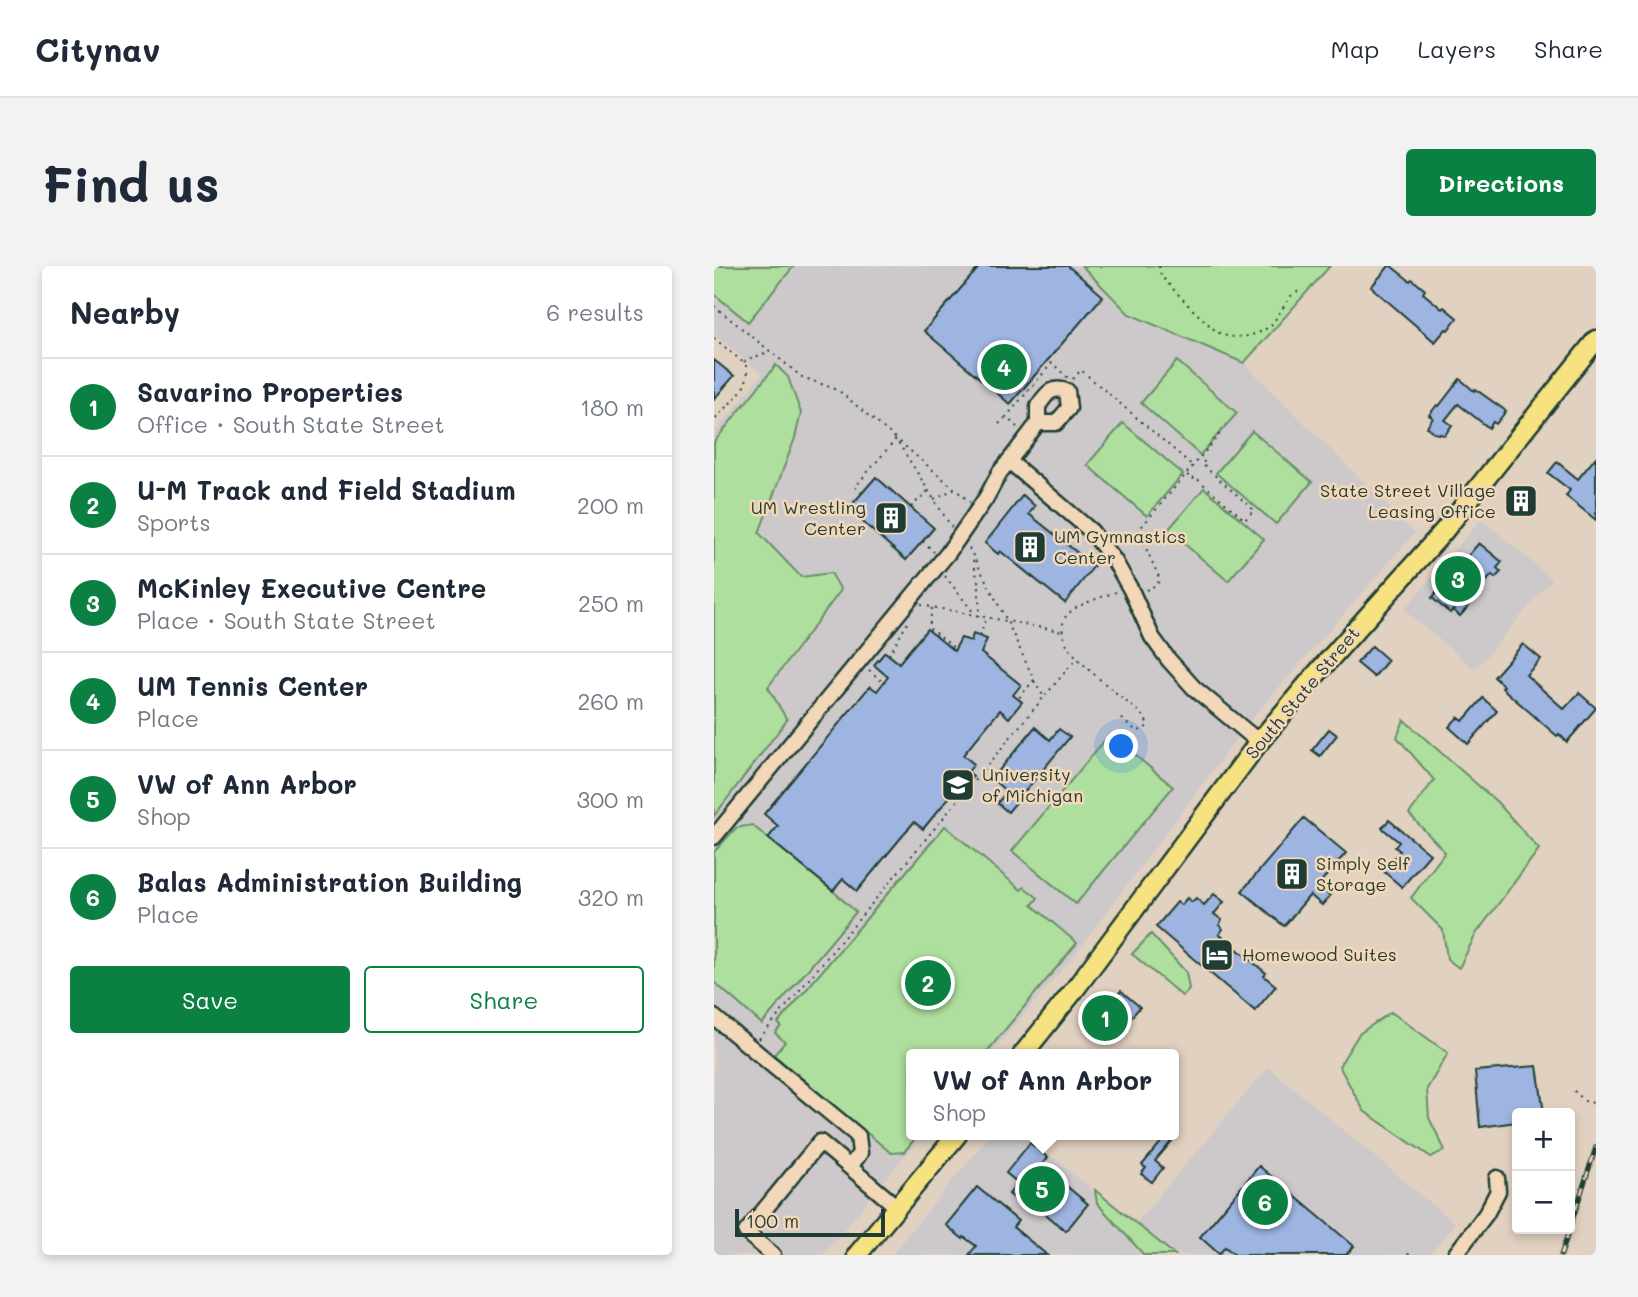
<!DOCTYPE html>
<meta charset="utf-8">
<style>
:root{--surface:#fff;--page:#f2f2f3;--text:#1f2937;--muted:#747a83;--line:#e0e1e3;--accent:#0b8043}
body{margin:0;font-family:Mali,sans-serif;background:var(--page);color:var(--text)}
.controls{position:absolute;right:21px;bottom:21px;display:grid;overflow:hidden;border-radius:7px;box-shadow:0 4px 10px #0003}
.controls button{width:63px;height:63px;display:grid;place-items:center;padding:0;border:0;border-bottom:2px solid var(--line);background:var(--surface);color:var(--text);font:35px sans-serif}
.scale{position:absolute;left:21px;bottom:18px;width:150px;box-sizing:border-box;padding-left:7px;border:4px solid #1f3d34;border-top:0;font-size:19px;line-height:24px;white-space:nowrap;color:#1f3d34;-webkit-text-stroke:5px #f2d8b9;paint-order:stroke}
.you{position:absolute;left:408px;top:481px;width:24px;height:24px;margin:-18px;border:5px solid #fff;border-radius:50%;background:#1a73e8;box-shadow:0 0 0 10px #1a73e833}
.badge{display:grid;place-items:center;width:46px;height:46px;border-radius:50%;background:var(--accent);color:#fff;font-size:23px;font-weight:700}
.pin{position:absolute;translate:-50% -50%;border:4px solid #fff;box-shadow:0 2px 7px #0006}
.popup{position:absolute;left:192px;top:783px;width:273px;height:91px;box-sizing:border-box;display:grid;place-content:center;border-radius:7px;background:var(--surface);filter:drop-shadow(0 2px 5px #0005);font-size:23px;white-space:nowrap;color:var(--muted)}
.popup b{font-size:26px;color:var(--text)}
.popup::after{content:'';position:absolute;left:50%;top:100%;margin-left:-14px;border:14px solid transparent;border-top-color:var(--surface)}
.list{margin:0;padding:0;list-style:none}
h2{display:flex;justify-content:space-between;align-items:center;height:91px;margin:0;padding:0 28px;font-size:30px}
h2 small{font-size:23px;font-weight:400;color:var(--muted)}
.list li{display:grid;grid-template-columns:46px 1fr auto;gap:21px;align-items:center;box-sizing:border-box;height:98px;padding:0 28px;border-top:2px solid var(--line)}
.list b{display:block;font-size:26px;white-space:nowrap}
.list p{margin:0;font-size:23px;white-space:nowrap;color:var(--muted)}
.list em{font-size:23px;font-style:normal;color:var(--muted)}
.actions{display:flex;gap:14px;padding:21px 28px}
.actions a{flex:1;padding:16px 0;border:2px solid var(--accent);border-radius:7px;text-align:center;font-size:24px;color:var(--accent)}
.actions .main{background:var(--accent);color:#fff}
.map{position:relative;flex:none;width:882px;height:989px;overflow:hidden;border-radius:7px}
header{display:flex;align-items:center;gap:42px;box-sizing:border-box;height:98px;padding:0 35px;background:var(--surface);border-bottom:2px solid var(--line)}
header strong{font-size:33px}
nav{display:flex;gap:38px;margin-inline-start:auto;font-size:24px}
.intro{display:flex;align-items:center;justify-content:space-between;box-sizing:border-box;height:168px;padding:0 42px}
h1{margin:0;font-size:49px}
.button{padding:18px 32px;border-radius:7px;background:var(--accent);color:#fff;font-size:24px;font-weight:700}
main{display:flex;gap:42px;padding:0 42px}
aside{flex:1;background:var(--surface);border-radius:7px;box-shadow:0 4px 10px #0003}
.map>svg:first-child{display:block}
.built{fill:#cdc9cb}
.green{fill:#afdf9e;stroke:#678e69;stroke-width:2}
.building{fill:#9eb5e2;stroke:#1f3d34;stroke-width:2}
.lines{fill:none;stroke-linecap:round;stroke-linejoin:round}
.minor-casing{stroke:#1f3d34;stroke-width:19}
.major-casing{stroke:#1f3d34;stroke-width:23}
.path{stroke:#1f3d34;stroke-width:2;stroke-dasharray:2 5;stroke-linecap:butt}
.minor{stroke:#f2d8b9;stroke-width:14}
.major{stroke:#f7e281;stroke-width:18}
.rail-casing{stroke:#1f3d34;stroke-width:5}
.rail{stroke:#f2d8b9;stroke-width:2.5;stroke-dasharray:8;stroke-linecap:butt}
.labels{text-anchor:middle;stroke-width:5;stroke-linejoin:round;paint-order:stroke}
.poi-label{font-size:18px;fill:#1f3d34;stroke:#f2d8b9;text-anchor:start}
.street-label{font-size:18px;fill:#1f3d34;stroke:#f2d8b9}
</style>
<header>
<strong>Citynav</strong>
<nav><a>Map</a><a>Layers</a><a>Share</a></nav>
</header>
<div class="intro"><h1>Find us</h1><a class="button">Directions</a></div>
<main>
<aside>
<h2>Nearby<small>6 results</small></h2>
<ul class="list">
<li><span class="badge">1</span><div><b>Savarino Properties</b><p>Office · South State Street</p></div><em>180 m</em></li>
<li><span class="badge">2</span><div><b>U-M Track and Field Stadium</b><p>Sports</p></div><em>200 m</em></li>
<li><span class="badge">3</span><div><b>McKinley Executive Centre</b><p>Place · South State Street</p></div><em>250 m</em></li>
<li><span class="badge">4</span><div><b>UM Tennis Center</b><p>Place</p></div><em>260 m</em></li>
<li><span class="badge">5</span><div><b>VW of Ann Arbor</b><p>Shop</p></div><em>300 m</em></li>
<li><span class="badge">6</span><div><b>Balas Administration Building</b><p>Place</p></div><em>320 m</em></li>
</ul>
<div class="actions"><a class="main">Save</a><a>Share</a></div>
</aside>
<div class="map">
<svg width="882" height="989" viewBox="0 0 882 989">
<rect width="100%" height="100%" fill="#e1d1c1"/>
<filter id="ink" filterUnits="userSpaceOnUse"><feTurbulence type="fractalNoise" baseFrequency=".0143" numOctaves="2"/><feDisplacementMap in="SourceGraphic" scale="14" xChannelSelector="R" yChannelSelector="G"/><feConvolveMatrix kernelMatrix="1 2 1 2 8 2 1 2 1" color-interpolation-filters="sRGB"/></filter>
<g filter="url(#ink)">
<!-- built -->
<g class="built">
<polygon points="0,0 616,0 530,97 701,267 534,457 360,690 276,788 197,788 197,869 208,869 109,989 0,989 0,168 48,108 0,69"/>
<polygon points="767,253 838,313 761,404 690,344"/>
<polygon points="554,801 741,957 715,989 177,989 276,869 311,869 421,958"/>
</g>
<!-- green -->
<g class="green">
<polygon points="0,0 80,0 34,56 0,28"/>
<polygon points="368,0 616,0 530,97 415,48"/>
<polygon points="463,95 523,147 486,189 427,137"/>
<polygon points="62,99 74,111 87,147 81,172 45,267 87,311 117,307 127,324 54,421 73,454 0,550 0,176"/>
<polygon points="409,157 469,208 433,250 373,199"/>
<polygon points="538,165 598,216 562,258 502,207"/>
<polygon points="490,222 550,273 514,315 454,264"/>
<polygon points="690,454 783,536 825,583 762,668 745,702 733,693 729,664 697,632 731,586 695,548 720,514 683,471"/>
<polygon points="396,468 459,521 362,638 298,585"/>
<polygon points="38,559 119,625 142,646 48,758 0,716 0,586 22,562"/>
<polygon points="231,560 307,624 310,621 324,632 318,639 363,677 271,788 197,788 197,869 204,869 190,886 177,887 60,789 71,776 61,767 67,760 64,757"/>
<polygon points="437,668 472,706 475,723 468,730 418,688"/>
<polygon points="677,746 734,787 713,823 715,852 731,884 717,891 650,845 625,800 645,768"/>
<polygon points="381,924 461,989 430,989 383,937"/>
</g>
<!-- building -->
<g class="building">
<polygon points="266,0 354,0 389,30 296,138 210,65"/>
<polygon points="675,0 677,0 696,15 698,13 711,24 709,27 728,43 730,41 743,52 734,64 732,63 721,76 657,21"/>
<polygon points="0,94 20,110 0,133"/>
<polygon points="746,113 760,125 761,123 792,145 782,158 779,156 775,162 744,138 731,154 738,159 731,169 720,167 713,161 719,152 715,149 723,139 725,140"/>
<polygon points="882,191 882,254 852,230 856,224 834,207 843,196 864,213"/>
<polygon points="162,211 220,262 192,294 134,243"/>
<polygon points="804,222 821,235 810,249 793,235"/>
<polygon points="309,229 321,240 315,248 380,300 351,337 286,285 284,288 271,277"/>
<polygon points="765,277 788,296 783,302 787,306 781,312 778,309 771,317 762,310 751,324 761,333 746,350 739,344 736,347 718,332"/>
<polygon points="213,363 240,385 247,372 257,375 259,368 273,373 267,387 307,419 299,429 308,436 295,452 286,444 249,489 260,498 254,506 259,510 250,521 246,518 209,563 200,556 143,625 129,613 119,625 54,572 64,560 50,548 156,420 163,425 174,411 160,399 171,386 185,397"/>
<polygon points="809,378 827,393 812,409 850,443 865,427 882,442 853,476 845,468 843,470 788,422 790,420 780,411"/>
<polygon points="658,380 674,394 660,411 643,397"/>
<polygon points="769,432 783,445 754,478 735,461 744,451 749,455"/>
<polygon points="321,461 336,474 345,463 356,471 294,546 283,537 293,526 278,513"/>
<polygon points="615,463 623,469 606,490 598,484"/>
<polygon points="590,552 632,587 604,619 616,630 608,639 596,629 570,660 528,625"/>
<polygon points="675,554 716,588 688,621 669,605 686,585 681,581 685,576 668,562"/>
<polygon points="500,628 510,636 500,648 508,654 505,659 509,663 505,668 552,707 550,710 562,720 541,745 442,661 463,636 467,639 473,632 478,636 482,632 490,639"/>
<polygon points="407,725 426,741 414,755 410,752 394,770 388,765 385,768 377,760"/>
<polygon points="823,800 830,847 803,847 803,856 766,861 761,805"/>
<polygon points="453,869 463,869 441,895 449,902 438,916 427,908 432,902 428,899"/>
<polygon points="316,877 334,892 327,899 374,938 352,965 317,936 312,942 295,928 304,917 292,907"/>
<polygon points="545,900 640,980 632,989 521,989 511,981 505,988 486,971"/>
<polygon points="263,921 304,955 299,961 333,989 255,989 262,980 250,971 249,973 232,959"/>
</g>
<g class="lines">
<defs>
<g id="minor">
<path d="M 295,195 L 324,157 L 342,157 L 355,142 L 353,125 C 336,120 333,128 324,140 L 324,157"/>
<polyline points="0,571 234,287 272,232 286,206 295,195 377,265 400,294 417,324 438,371 454,393 480,422 545,476"/>
<polyline points="0,751 144,870 146,887 136,901"/>
<polyline points="59,989 32,966 106,876 183,941"/>
<polyline points="741,989 772,948 784,925 783,912"/>
</g>
<g id="major">
<polyline points="309,788 358,727 545,476 597,414 729,266 882,74"/>
<polyline points="143,989 243,869"/>
</g>
</defs>
<!-- minor casing -->
<use href="#minor" class="minor-casing"/>
<!-- major casing -->
<use href="#major" class="major-casing"/>
<!-- path -->
<g class="path">
<polyline points="445,0 447,10 477,42 503,66 515,71 535,70 549,65 558,58 577,30 588,23"/>
<polyline points="0,40 88,111 124,124 181,172"/>
<path d="M 0,72 L 32,99 C 32,102 34,106 33,110 C 32,128 8,141 0,156"/>
<path d="M 30,96 C 39,89 47,91 55,85"/>
<polyline points="359,113 367,104 479,200"/>
<polyline points="285,158 291,152"/>
<polyline points="303,161 292,151 338,97 355,113"/>
<polyline points="186,176 256,236"/>
<polyline points="473,209 479,213 481,211 531,254 540,244 490,200 492,198 487,193"/>
<polyline points="148,227 141,221 182,173 238,262"/>
<polyline points="220,233 240,223"/>
<polyline points="197,241 214,225"/>
<polyline points="209,275 220,286"/>
<polyline points="255,282 293,355 320,414 304,433"/>
<polyline points="259,294 265,319 265,350"/>
<polyline points="231,310 260,347"/>
<polyline points="432,324 444,318 445,311 424,265 505,169 504,168"/>
<path d="M 402,326 C 389,331 363,338 354,348 C 345,357 348,373 355,382 C 371,404 406,429 427,448 L 434,458 L 431,463 C 422,468 414,458 407,452"/>
<polyline points="207,339 346,365"/>
<polyline points="218,342 215,362 239,381"/>
<polyline points="266,370 272,352"/>
<polyline points="175,389 194,356"/>
<polyline points="155,404 170,417"/>
<polyline points="320,415 330,431 362,393"/>
<polyline points="45,773 330,431"/>
<polyline points="860,825 872,836 882,837"/>
<polyline points="694,989 697,985"/>
</g>
<!-- minor -->
<use href="#minor" class="minor"/>
<!-- major -->
<use href="#major" class="major"/>
<defs>
<polyline id="rail" points="847,989 882,881"/>
</defs>
<!-- rail casing -->
<use href="#rail" class="rail-casing"/>
<!-- rail -->
<use href="#rail" class="rail"/>
</g>
</g>
<!-- icons -->
<defs>
<symbol id="building-square" viewBox="-11 -11 22 22"><rect x="-9" y="-9" width="18" height="18" rx="4" fill="#1f3d34" stroke="#f2d8b9"/><path d="M-4-6H4V6H1V3H-1V6H-4ZM-2.5-4.3h1.7v1.8h-1.7ZM.8-4.3h1.7v1.8H.8ZM-2.5-1h1.7V.8h-1.7ZM.8-1h1.7V.8H.8Z" fill="#fff"/></symbol>
<symbol id="university-square" viewBox="-11 -11 22 22"><rect x="-9" y="-9" width="18" height="18" rx="4" fill="#1f3d34" stroke="#f2d8b9"/><path d="M0-5L7-2L0 1L-7-2ZM-4 1L0 2.5L4 1V4Q0 6-4 4Z" fill="#fff"/></symbol>
<symbol id="hotel-square" viewBox="-11 -11 22 22"><rect x="-9" y="-9" width="18" height="18" rx="4" fill="#1f3d34" stroke="#f2d8b9"/><path d="M-6-4.5h1.5V1H6V5H4.5V3h-9V5H-6ZM-4 0a1.8 1.8 0 1 1 3.6 0ZM.5 0V-2.5h3Q6-2.5 6 0Z" fill="#fff"/></symbol>
</defs>
<g fill-rule="evenodd">
<use href="#building-square" x="788" y="216" width="38" height="38"/>
<use href="#building-square" x="158" y="233" width="38" height="38"/>
<use href="#building-square" x="297" y="262" width="38" height="38"/>
<use href="#university-square" x="225" y="500" width="38" height="38"/>
<use href="#building-square" x="559" y="589" width="38" height="38"/>
<use href="#hotel-square" x="484" y="670" width="38" height="38"/>
</g>
<g class="labels">
<!-- poi labels -->
<g class="poi-label">
<text x="782" y="231" text-anchor="end">State Street Village<tspan x="782" dy="21">Leasing Office</tspan></text>
<text x="152" y="248" text-anchor="end">UM Wrestling<tspan x="152" dy="21">Center</tspan></text>
<text x="340" y="277">UM Gymnastics<tspan x="340" dy="21">Center</tspan></text>
<text x="268" y="515">University<tspan x="268" dy="21">of Michigan</tspan></text>
<text x="602" y="604">Simply Self<tspan x="602" dy="21">Storage</tspan></text>
<text x="528" y="695">Homewood Suites</text>
</g>
<!-- street labels -->
<g class="street-label">
<text transform="translate(589 427) rotate(-50)" y="6">South State Street</text>
</g>
</g>
</svg>
<div class="controls">
<button>+</button>
<button>−</button>
</div>
<div class="scale">100 m</div>
<div class="you"></div>
<div class="pin badge" style="left:391px;top:752px">1</div>
<div class="pin badge" style="left:214px;top:717px">2</div>
<div class="pin badge" style="left:744px;top:313px">3</div>
<div class="pin badge" style="left:290px;top:101px">4</div>
<div class="pin badge" style="left:328px;top:923px">5</div>
<div class="popup"><b>VW of Ann Arbor</b>Shop</div>
<div class="pin badge" style="left:551px;top:936px">6</div>
</div>
</main>
